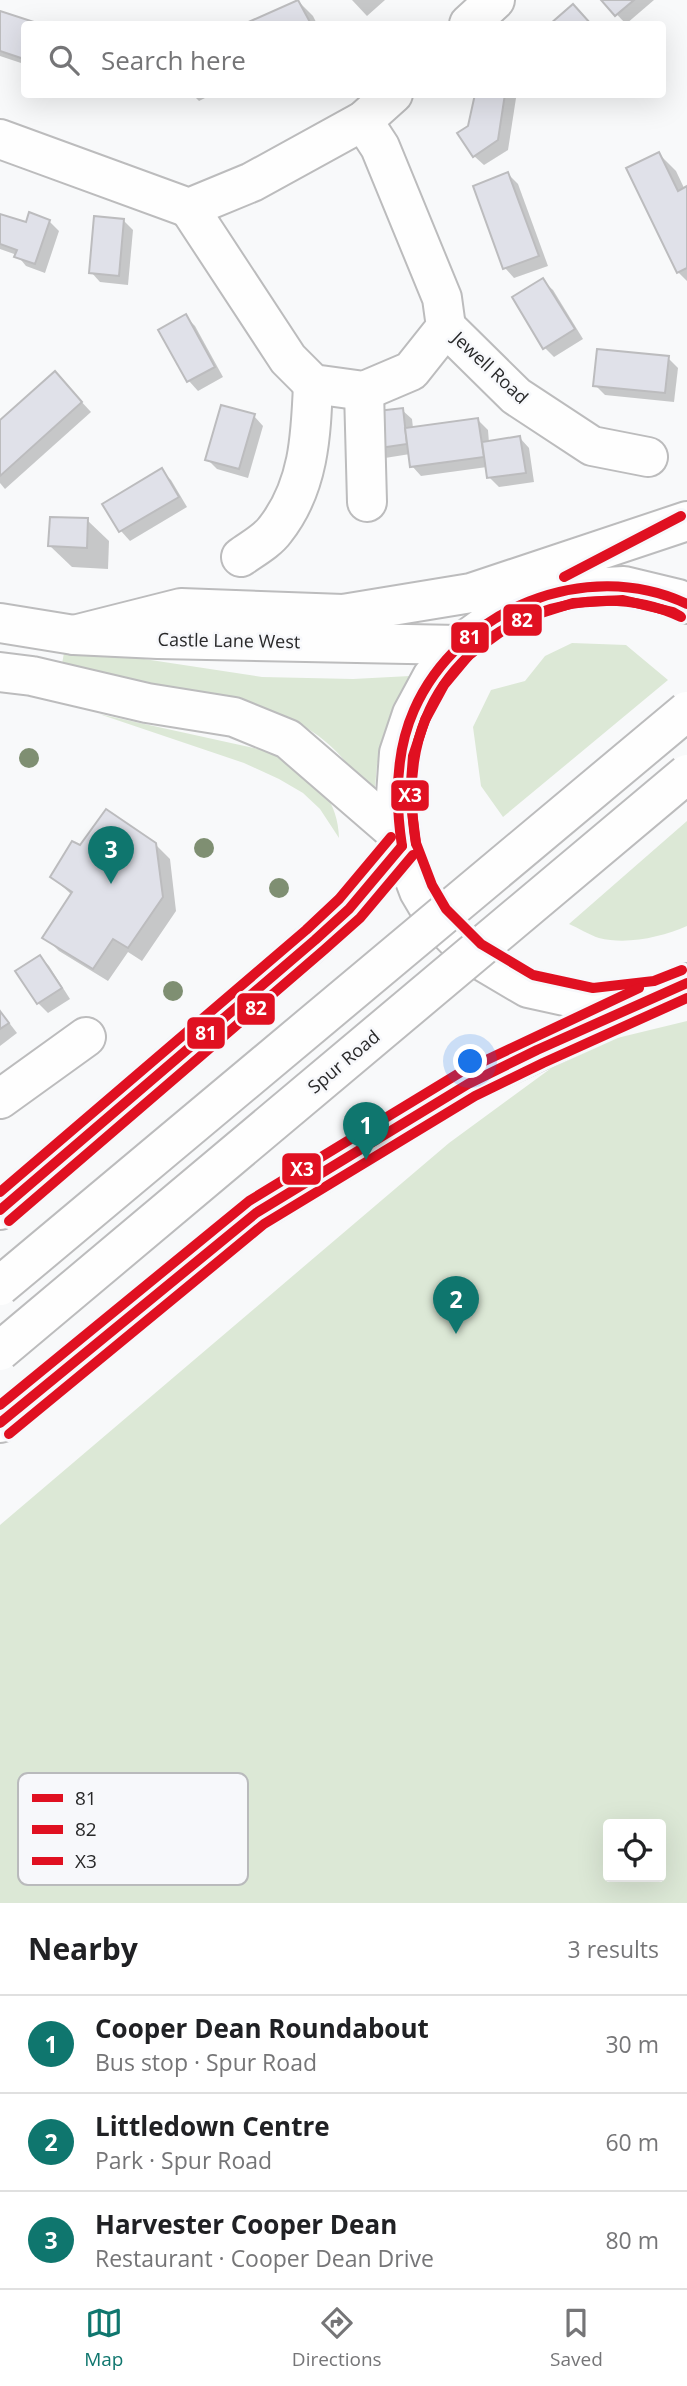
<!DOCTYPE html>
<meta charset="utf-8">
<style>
:root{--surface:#fff;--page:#f6f6f6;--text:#202124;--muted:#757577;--line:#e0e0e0;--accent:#0f766e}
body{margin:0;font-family:"Open Sans",sans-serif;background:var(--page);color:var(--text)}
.controls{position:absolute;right:21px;bottom:21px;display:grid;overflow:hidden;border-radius:7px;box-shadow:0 7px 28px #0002}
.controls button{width:63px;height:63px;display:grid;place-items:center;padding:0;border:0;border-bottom:2px solid var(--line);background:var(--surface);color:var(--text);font:35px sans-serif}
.you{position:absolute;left:471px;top:1062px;width:24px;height:24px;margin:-18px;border:5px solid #fff;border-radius:50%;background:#1a73e8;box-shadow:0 0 0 10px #1a73e833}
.badge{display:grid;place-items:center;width:46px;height:46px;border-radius:50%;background:var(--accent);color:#fff;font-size:23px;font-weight:700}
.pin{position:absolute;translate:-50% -58px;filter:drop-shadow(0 2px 4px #0008)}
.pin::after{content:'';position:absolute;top:37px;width:24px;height:21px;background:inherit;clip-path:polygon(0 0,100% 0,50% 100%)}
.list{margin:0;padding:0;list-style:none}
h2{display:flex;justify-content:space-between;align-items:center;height:91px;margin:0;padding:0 28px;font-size:30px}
h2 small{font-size:23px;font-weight:400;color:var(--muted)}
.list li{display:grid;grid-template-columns:46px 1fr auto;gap:21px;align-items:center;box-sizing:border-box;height:98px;padding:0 28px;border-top:2px solid var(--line)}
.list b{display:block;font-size:26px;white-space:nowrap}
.list p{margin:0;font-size:23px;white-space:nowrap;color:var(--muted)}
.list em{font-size:23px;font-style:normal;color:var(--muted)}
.icon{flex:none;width:38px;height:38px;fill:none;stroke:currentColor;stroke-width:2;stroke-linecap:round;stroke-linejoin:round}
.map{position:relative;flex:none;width:687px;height:1903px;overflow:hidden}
.search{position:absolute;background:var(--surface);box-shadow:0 7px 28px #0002;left:21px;right:21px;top:21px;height:77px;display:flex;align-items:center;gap:18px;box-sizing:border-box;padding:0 24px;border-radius:7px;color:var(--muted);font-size:26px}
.sheet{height:385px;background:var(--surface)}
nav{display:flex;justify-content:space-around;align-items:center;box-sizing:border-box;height:98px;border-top:2px solid var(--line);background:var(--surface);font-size:19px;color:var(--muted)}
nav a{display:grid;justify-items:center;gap:4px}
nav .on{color:var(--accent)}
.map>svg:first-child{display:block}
.green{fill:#dce8d6;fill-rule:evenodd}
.shadow{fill:#0003}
.building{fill:#e0e1e9;stroke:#bcbcbe;stroke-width:2}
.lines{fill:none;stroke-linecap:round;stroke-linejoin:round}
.minor-casing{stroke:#bcbcbd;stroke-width:42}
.major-casing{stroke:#bcbcbd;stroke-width:42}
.highway-casing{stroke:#bcbcbd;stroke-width:42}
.minor{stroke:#fefefe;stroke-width:38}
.major{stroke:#fefefe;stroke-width:38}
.highway{stroke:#fefefe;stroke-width:38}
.highway-bridge-casing{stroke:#bcbcbd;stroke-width:42;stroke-linecap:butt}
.highway-bridge{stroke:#fefefe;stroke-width:38}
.bus-1-casing{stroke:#f7f8fb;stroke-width:16}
.bus-2-casing{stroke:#f7f8fb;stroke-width:16}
.bus-3-casing{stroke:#f7f8fb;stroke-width:16}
.bus-1{stroke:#e01021;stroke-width:10}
.bus-2{stroke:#e01021;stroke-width:10}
.bus-3{stroke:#e01021;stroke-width:10}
.tree{fill:#7f8f72}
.labels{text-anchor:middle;stroke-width:5;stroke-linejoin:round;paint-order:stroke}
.street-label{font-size:18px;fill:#282829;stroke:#f7f8fb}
.key{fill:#f7f8fb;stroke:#b9babc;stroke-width:2}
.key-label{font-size:19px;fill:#282829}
.line-badge{stroke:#f7f8fb;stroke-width:2.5}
.badge-label{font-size:19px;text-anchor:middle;font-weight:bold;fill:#fff}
</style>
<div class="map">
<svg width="687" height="1903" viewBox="0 0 687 1903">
<rect width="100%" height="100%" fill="#f8f9fa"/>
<!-- green -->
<g class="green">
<polygon points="572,643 626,645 668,680 503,817 481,786 473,727 491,690 525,681 545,656"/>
<path d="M 65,647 L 262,677 L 353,679 L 410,676 L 383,744 L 377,765 L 374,799 C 350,766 333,741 296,722 L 62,664 Z"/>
<path d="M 99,714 L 272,752 C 308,770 338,794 339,838 L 320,809 L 303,793 L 279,779 L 244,763 Z"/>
<path d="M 687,821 L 687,926 C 662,937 627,945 599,938 C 589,935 579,928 569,924 Z"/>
<path d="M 687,1021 L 687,1903 L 0,1903 L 0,1525 L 449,1143 L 580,1047 ZM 608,1824 L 661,1824 L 661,1877 L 608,1877 Z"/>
</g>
<!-- shadow -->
<g class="shadow">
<polygon points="352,0 385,0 367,16"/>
<polygon points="603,0 654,0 626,24"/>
<polygon points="299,2 313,16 317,24 249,24"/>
<polygon points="0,13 34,24 24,24 24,64 0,56"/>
<polygon points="192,94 213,94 199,101"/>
<polygon points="476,94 513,94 516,98 508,150 484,165 474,156 470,127"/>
<polygon points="659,154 676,171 685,190 687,188 687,281 678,272"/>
<polygon points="508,174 518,184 548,266 514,278 505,268"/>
<polygon points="0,216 27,225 49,221 59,231 45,273 26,266 17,255 0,249"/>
<polygon points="124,221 133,230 128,285 100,282 91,272"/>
<polygon points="543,281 553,290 583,339 554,357 545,348"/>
<polygon points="186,317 195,326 223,377 198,391 189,381"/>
<polygon points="668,358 678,368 674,402 605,395 595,385"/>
<polygon points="64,383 91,412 5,489 0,483 0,422"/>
<polygon points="402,410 412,419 413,428 478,420 488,430 489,443 520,438 529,448 534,482 499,487 489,477 487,467 421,476 412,466 410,454 385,458 375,448"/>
<polygon points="254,416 263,426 248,478 217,469 207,459"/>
<polygon points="161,471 171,480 187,507 130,541 121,531"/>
<polygon points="87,520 109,541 108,569 72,567 50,546"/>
<polygon points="155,844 170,859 176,911 142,961 128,952 108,981 59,951 45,937 72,895 52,877 81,847"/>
<polygon points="40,957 49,966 70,999 48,1013 38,1003 17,972"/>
<polygon points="0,1011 17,1033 0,1046"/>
</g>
<!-- building -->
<g class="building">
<polygon points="298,0 311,24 244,24"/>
<polygon points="601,0 634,0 615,16"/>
<polygon points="573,4 591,24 550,24"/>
<polygon points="0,11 40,24 24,24 24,59 0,51"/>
<polygon points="475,94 505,94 498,140 473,157 457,133 468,126"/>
<polygon points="659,152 678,191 687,186 687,268 677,273 626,168"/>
<polygon points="508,172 539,256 503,269 473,186"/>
<polygon points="29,212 50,220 35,264 14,257 17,250 0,244 0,214 26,222"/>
<polygon points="94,216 124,219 119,276 89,273"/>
<polygon points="543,278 575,329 543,349 512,297"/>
<polygon points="186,314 215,367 187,382 158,330"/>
<polygon points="597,349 669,356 665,393 593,386"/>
<polygon points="55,371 82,402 0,476 0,420"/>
<polygon points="221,405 255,414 239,469 205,460"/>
<polygon points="403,408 407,444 373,449 369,412"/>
<polygon points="478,418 484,457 410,467 405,428"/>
<polygon points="520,436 526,473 487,478 482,442"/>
<polygon points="162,468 179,497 119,532 102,504"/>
<polygon points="50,517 88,518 87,548 48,546"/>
<polygon points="106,809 156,843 163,897 128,948 113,939 93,969 42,938 72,892 50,877 72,841 80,845"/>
<polygon points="40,955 62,988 37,1004 15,971"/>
<polygon points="0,1011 9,1023 0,1029"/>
</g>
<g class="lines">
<defs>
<g id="minor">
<polyline points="469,24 495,0"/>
<polyline points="0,139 189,208 252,182 363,121 393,94"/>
<polyline points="189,208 288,359 313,384 364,391 411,371 446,327 442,298 380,147 363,121"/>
<polyline points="446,327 516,396 592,446 648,457"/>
<polyline points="364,391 367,502"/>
<path d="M 241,557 C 252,549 267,541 275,530 C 309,487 311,436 313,384"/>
<polyline points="0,1099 86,1037"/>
</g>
<g id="major">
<polyline points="687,604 678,599 624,586 570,589 510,608 459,645 432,677 412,714 399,753 396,795 402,846 419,891 435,918 472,955 528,988 592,1002 657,995 687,983"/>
<polyline points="0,623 74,635 158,639 459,645"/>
<polyline points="0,672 32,676 147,703 234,717 288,739 400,836"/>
</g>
<g id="highway">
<polyline points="74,635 181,608 343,614 471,593 687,521"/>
<polyline points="0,1210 315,940 349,909 402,846"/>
<polyline points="0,1423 256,1213 468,1084 657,995"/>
</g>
</defs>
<!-- minor casing -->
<use href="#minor" class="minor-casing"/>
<!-- major casing -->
<use href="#major" class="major-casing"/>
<!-- highway casing -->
<use href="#highway" class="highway-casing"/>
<!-- minor -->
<use href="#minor" class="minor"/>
<!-- major -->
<use href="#major" class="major"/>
<!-- highway -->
<use href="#highway" class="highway"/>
<defs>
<g id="highway-bridge">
<polyline points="0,1286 687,711"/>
<polyline points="0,1351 687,774"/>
</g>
</defs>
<!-- highway-bridge casing -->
<use href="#highway-bridge" class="highway-bridge-casing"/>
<!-- highway-bridge -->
<use href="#highway-bridge" class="highway-bridge"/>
<defs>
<g id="bus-1">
<path d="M 402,846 C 395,800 395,753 414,710 C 458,610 586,556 687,604"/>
<polyline points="0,1210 315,940 349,909 402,846"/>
<polyline points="0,1423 256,1213 468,1084 537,1050 687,983"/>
</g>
<g id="bus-2">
<path d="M 416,844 C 409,801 409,758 426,718 C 464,622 588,573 681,617"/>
<polyline points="9,1221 324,950 360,918 413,855"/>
<polyline points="9,1434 264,1224 475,1096 543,1063 687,998"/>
</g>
<g id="bus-3">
<polyline points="564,577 681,516"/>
<polyline points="680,616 673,612 623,600 573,603 516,621 469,655 444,685 425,720 413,756 410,795 416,843 432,885 446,909 481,944 533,975 593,988 654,981 682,970"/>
<polyline points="0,1192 306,930 339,899 391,837"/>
<polyline points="0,1405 249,1201 461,1072 639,988"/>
</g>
</defs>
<!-- bus-1 casing -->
<use href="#bus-1" class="bus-1-casing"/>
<!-- bus-2 casing -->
<use href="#bus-2" class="bus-2-casing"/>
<!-- bus-3 casing -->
<use href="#bus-3" class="bus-3-casing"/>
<!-- bus-1 -->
<use href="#bus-1" class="bus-1"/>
<!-- bus-2 -->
<use href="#bus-2" class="bus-2"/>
<!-- bus-3 -->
<use href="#bus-3" class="bus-3"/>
</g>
<!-- trees -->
<g class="tree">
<circle cx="29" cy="758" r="10"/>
<circle cx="204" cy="848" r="10"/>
<circle cx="279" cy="888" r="10"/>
<circle cx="173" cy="991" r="10"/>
</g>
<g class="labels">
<!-- street labels -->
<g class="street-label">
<text transform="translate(490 368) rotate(43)" y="6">Jewell Road</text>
<text transform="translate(229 641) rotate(1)" y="6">Castle Lane West</text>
<text transform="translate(344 1062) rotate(-40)" y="6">Spur Road</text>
</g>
</g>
<!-- legend -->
<rect x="18" y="1773" width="230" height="112" rx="10" class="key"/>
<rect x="32" y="1794" width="31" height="8" fill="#e01021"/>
<rect x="32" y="1825" width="31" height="9" fill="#e01021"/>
<rect x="32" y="1857" width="31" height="8" fill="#e01021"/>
<g class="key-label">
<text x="75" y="1805">81</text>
<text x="75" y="1836">82</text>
<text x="75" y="1868">X3</text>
</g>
<g class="line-badge">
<rect x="502" y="603" width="41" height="34" rx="7" fill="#e01021"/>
<rect x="450" y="621" width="40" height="33" rx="7" fill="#e01021"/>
<rect x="390" y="779" width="40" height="33" rx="7" fill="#e01021"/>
<rect x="236" y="992" width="40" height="34" rx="7" fill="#e01021"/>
<rect x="186" y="1016" width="40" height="34" rx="7" fill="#e01021"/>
<rect x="281" y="1152" width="41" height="34" rx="7" fill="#e01021"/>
</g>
<g class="badge-label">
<text x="522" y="627">82</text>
<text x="470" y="644">81</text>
<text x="410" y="802">X3</text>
<text x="256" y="1015">82</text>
<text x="206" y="1040">81</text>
<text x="302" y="1176">X3</text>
</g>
</svg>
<div class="controls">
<button><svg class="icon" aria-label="locate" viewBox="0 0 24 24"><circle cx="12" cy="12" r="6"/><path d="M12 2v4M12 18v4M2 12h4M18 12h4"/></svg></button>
</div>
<div class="you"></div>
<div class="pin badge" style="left:366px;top:1160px">1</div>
<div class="pin badge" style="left:456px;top:1334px">2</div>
<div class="pin badge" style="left:111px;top:884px">3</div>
<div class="search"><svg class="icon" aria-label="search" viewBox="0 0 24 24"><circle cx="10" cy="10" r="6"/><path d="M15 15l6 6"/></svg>Search here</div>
</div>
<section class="sheet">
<h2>Nearby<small>3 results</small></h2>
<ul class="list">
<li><span class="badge">1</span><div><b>Cooper Dean Roundabout</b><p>Bus stop · Spur Road</p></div><em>30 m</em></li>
<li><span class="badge">2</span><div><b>Littledown Centre</b><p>Park · Spur Road</p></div><em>60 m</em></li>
<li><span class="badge">3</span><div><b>Harvester Cooper Dean</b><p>Restaurant · Cooper Dean Drive</p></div><em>80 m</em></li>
</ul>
</section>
<nav>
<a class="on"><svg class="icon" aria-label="map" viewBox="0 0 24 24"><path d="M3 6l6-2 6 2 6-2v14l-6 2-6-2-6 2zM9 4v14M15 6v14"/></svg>Map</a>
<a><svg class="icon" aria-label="directions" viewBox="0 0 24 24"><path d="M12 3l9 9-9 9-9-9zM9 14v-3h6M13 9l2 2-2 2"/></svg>Directions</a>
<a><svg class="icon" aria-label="saved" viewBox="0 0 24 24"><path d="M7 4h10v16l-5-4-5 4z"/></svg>Saved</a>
</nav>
